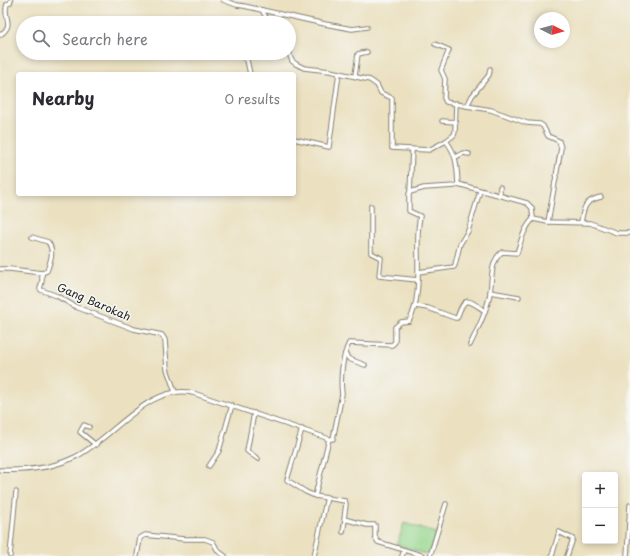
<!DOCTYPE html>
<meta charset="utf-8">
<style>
:root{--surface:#fff;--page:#f7f7f7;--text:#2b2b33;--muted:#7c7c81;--line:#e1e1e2}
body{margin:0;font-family:"Playpen Sans",sans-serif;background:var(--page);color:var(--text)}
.controls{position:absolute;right:12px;bottom:12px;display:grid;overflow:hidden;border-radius:4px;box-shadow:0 2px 6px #0003}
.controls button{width:36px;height:36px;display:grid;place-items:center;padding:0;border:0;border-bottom:1px solid var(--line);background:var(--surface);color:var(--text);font:20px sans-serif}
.compass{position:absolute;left:534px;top:12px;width:36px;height:36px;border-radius:50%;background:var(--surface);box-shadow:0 2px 6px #0003;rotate:96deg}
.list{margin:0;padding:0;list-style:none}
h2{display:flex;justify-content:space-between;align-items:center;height:52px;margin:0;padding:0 16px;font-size:17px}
h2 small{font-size:13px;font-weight:400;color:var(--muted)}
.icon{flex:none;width:22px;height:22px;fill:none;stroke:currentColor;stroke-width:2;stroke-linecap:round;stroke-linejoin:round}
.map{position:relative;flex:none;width:630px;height:556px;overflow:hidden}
.search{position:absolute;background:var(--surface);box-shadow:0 2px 6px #0003;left:16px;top:16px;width:280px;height:44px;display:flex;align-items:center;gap:10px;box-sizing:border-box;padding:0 14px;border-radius:22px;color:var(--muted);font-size:15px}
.panel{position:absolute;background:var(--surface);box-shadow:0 2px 6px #0003;left:16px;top:72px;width:280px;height:124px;border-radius:4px}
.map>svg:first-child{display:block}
.green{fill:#97d78e;stroke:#5a7a55}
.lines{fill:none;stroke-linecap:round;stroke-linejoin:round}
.street-casing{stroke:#847e6e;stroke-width:5.5}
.street{stroke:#fff;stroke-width:3.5}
.labels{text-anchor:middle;stroke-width:3;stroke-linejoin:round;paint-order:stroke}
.street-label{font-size:11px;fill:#1c1c1c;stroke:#f6f6f2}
</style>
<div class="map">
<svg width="630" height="556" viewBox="0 0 630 556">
<rect width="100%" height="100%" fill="#f6f6f2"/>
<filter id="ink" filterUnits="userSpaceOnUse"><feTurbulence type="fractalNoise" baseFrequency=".025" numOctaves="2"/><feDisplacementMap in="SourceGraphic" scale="8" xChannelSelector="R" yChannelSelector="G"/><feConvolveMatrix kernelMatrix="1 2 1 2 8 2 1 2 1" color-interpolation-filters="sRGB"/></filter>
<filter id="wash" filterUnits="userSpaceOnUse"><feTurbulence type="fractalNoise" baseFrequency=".012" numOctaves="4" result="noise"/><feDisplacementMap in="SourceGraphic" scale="16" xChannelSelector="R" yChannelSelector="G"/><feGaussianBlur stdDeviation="0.9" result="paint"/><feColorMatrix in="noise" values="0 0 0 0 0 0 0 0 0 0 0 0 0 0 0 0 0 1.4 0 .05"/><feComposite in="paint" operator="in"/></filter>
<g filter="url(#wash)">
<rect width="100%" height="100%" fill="#ebe1c1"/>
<!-- green -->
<polygon class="green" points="404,523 436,533 429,555 397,545"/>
</g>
<g filter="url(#ink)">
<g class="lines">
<defs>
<g id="street">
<polyline points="223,0 237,5 244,6 325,24 352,29 367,27"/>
<polyline points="262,10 269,23"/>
<path d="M 0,35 C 16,24 2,18 7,4 L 10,3 L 11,0"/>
<polyline points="289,43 290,56 292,61 296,64 304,68 330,71 370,80 377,85 381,93 392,98 392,148 429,150 446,141"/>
<polyline points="435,44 449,50 441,70 445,79 444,98 446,102 467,106 472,96 489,75 490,69"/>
<polyline points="241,53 242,57 247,60 250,74"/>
<polyline points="355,76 358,54 367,52"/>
<path d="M 456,103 L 455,132 L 454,135 L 446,141 C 457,154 457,168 458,184 L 527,203 L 532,208 L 533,219 C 524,228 521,241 517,253 L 502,252 C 490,261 492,281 490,293 C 487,311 478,328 470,345"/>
<polyline points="467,106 491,110 527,123 540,124 543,126 548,136 559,141 561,148 548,222"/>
<polyline points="442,121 456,122"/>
<polyline points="294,139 329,147 339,73"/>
<polyline points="456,157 463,153 469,154"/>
<polyline points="410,192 412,150"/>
<polyline points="500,195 500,187"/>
<polyline points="371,206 371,253 381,258 379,276 418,280"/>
<polyline points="533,219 548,222 590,223 617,233 630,233"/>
<path d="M 581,222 C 584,207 584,201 601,197"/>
<path d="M 32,237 L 48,242 C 55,251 50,262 47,271 L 42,273"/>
<polyline points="0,269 10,269 42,273 42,281 40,289 41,290 57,296 76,307 134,329 162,335 165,340 167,369 175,392"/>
<polyline points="418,272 454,267 455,265 460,244 468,231 480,191"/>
<polyline points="490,292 519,297"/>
<path d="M 415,306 L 428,308 L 455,318 L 457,318 C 465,295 467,299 485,311"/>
<polyline points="345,354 349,359 365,365"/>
<polyline points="254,413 247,451 258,459"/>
<polyline points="89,427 84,425 80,432 96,445"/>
<polyline points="302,429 287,480 306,492 315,496"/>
<polyline points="329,439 315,496 345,501 346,504 344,519 367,525 375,525 375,537 378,542 424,556"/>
<polyline points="209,466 219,451 232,405"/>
<path d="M 0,470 C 24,471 53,468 75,457 C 111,440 150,382 193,393 L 321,436 L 329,439 L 333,439 L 342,394 C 340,379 342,357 349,343 L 392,345 L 395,342 L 395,327 L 401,322 L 409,321 C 422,300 417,260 418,235 C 418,229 419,222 420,216 L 409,211 L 409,194 L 410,192 L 424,188 L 455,186 L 458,184"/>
<polyline points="343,532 345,520"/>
<polyline points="10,556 16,492"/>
<polyline points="137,556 140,538 145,535 184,539 205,539 213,542 218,551 225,556"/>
<polyline points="314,556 327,497"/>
<polyline points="402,556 404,550"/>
<polyline points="430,556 446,504"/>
<polyline points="552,556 559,532 573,539 567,556"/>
<polyline points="627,556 630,505"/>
</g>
</defs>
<!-- street casing -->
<use href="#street" class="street-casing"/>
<!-- street -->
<use href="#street" class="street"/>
</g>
</g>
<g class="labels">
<!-- street labels -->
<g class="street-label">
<text transform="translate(94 302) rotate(23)" y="4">Gang Barokah</text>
</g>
</g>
</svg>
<div class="controls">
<button>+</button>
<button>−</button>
</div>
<svg class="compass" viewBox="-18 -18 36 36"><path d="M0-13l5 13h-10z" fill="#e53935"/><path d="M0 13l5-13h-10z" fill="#7c7c81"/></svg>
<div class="search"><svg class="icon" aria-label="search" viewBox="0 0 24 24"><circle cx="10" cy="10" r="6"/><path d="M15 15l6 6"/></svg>Search here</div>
<section class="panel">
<h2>Nearby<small>0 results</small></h2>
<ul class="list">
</ul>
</section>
</div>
